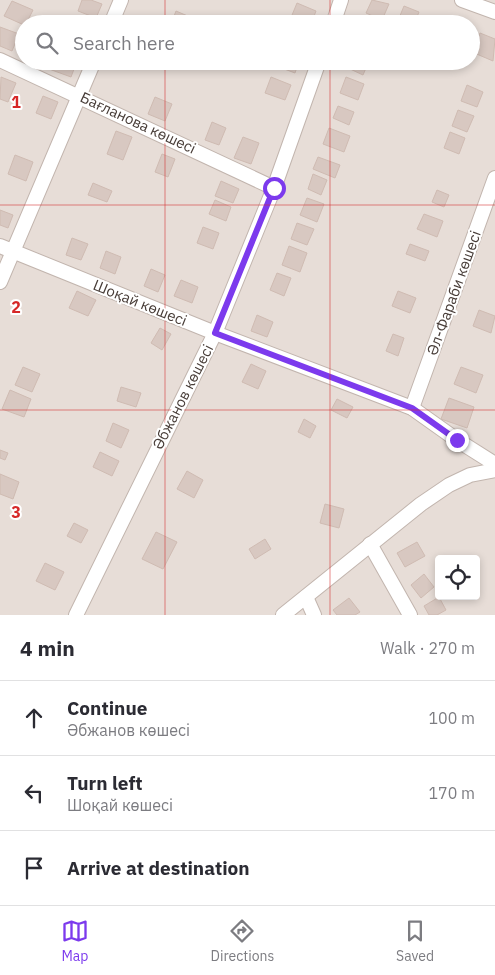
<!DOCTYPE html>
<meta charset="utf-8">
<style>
:root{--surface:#fff;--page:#f7f7f7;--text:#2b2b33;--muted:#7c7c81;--line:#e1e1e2;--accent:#7c3aed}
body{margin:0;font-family:"IBM Plex Sans",sans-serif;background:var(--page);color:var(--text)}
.controls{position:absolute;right:15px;bottom:15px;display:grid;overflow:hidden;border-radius:5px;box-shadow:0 2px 8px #0003}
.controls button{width:45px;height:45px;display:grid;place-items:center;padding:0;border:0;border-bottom:1px solid var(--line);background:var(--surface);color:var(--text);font:25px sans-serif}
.stop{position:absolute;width:15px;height:15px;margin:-11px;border:4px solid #7c3aed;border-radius:50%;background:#fff}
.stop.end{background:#7c3aed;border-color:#fff;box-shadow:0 1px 5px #0008}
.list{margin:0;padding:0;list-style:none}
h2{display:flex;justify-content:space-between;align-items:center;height:65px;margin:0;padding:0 20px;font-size:21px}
h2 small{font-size:16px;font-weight:400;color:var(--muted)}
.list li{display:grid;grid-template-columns:32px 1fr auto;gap:15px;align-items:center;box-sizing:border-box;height:75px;padding:0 20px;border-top:1px solid var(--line)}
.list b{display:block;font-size:19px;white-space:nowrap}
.list p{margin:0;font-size:16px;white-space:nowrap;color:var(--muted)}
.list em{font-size:16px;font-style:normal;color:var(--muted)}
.icon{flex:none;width:28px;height:28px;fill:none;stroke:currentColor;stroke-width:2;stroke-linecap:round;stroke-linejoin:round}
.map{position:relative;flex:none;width:495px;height:615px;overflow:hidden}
.search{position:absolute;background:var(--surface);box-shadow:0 2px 8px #0003;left:15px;right:15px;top:15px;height:55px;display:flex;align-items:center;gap:12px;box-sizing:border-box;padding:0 18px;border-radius:28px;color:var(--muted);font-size:19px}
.sheet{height:290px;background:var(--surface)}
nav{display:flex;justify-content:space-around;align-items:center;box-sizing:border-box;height:70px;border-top:1px solid var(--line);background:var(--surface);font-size:14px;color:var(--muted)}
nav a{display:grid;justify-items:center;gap:2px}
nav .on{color:var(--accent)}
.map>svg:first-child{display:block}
.residential{fill:#e7ddd7;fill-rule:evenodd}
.building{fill:#d8c8c1;stroke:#cfbbb2}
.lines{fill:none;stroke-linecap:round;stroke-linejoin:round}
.minor-casing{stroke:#c2b5ae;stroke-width:16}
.minor{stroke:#fff;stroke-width:14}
.route{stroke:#7c3aed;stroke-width:6}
.grid{fill:none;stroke:#d62828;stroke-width:1;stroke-opacity:0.55}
.labels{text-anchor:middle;stroke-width:4;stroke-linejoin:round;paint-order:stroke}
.street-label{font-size:15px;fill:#473c37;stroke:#fff}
.grid-label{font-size:16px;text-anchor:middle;font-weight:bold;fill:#d62828;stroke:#fff;stroke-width:4;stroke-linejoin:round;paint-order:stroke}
</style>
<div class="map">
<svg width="495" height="615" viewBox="0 0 495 615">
<rect width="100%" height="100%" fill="#f4ede9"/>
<!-- residential -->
<path class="residential" d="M 0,0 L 495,0 L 495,615 L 0,615 ZM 24,24 L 471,24 L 471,61 L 24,61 ZM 439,559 L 476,559 L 476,596 L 439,596 Z"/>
<!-- building -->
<g class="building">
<polygon points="82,0 91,0 102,4 96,18 78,11"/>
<polygon points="372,0 389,4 382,20 366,13"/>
<polygon points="12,1 33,10 26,24 24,25 4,16"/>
<polygon points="297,3 316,11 311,24 300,24 290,20"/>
<polygon points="404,6 419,12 414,24 397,23"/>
<polygon points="176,11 190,17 187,24 171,24"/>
<polygon points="0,27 19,34 12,51 0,46"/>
<polygon points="480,33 495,39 493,61 472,52"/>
<polygon points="52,61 77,61 71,77 49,69"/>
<polygon points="282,61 299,61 295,73 279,67"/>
<polygon points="351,61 369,61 363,75 348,68"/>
<polygon points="1,77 16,83 8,102 0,99"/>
<polygon points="271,77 291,85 285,100 265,93"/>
<polygon points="346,77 364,84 358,100 340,93"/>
<polygon points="467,85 483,92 477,107 461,101"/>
<polygon points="43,96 58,102 51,119 36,113"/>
<polygon points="155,97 172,104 165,121 148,114"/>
<polygon points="338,106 354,112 349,125 333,118"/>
<polygon points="458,110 474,116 467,132 452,126"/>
<polygon points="212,122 226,128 219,145 205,140"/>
<polygon points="329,128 350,136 344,152 323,144"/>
<polygon points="116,131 132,137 123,160 107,154"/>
<polygon points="450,132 465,138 459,154 444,148"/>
<polygon points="243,137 259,143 251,164 234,158"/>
<polygon points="162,154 175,159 168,177 155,172"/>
<polygon points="15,155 33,162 26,181 8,174"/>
<polygon points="318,157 340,165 335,178 313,169"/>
<polygon points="313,174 327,180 321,195 308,189"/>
<polygon points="221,181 239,189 233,203 215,196"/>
<polygon points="93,183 112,191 107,202 88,195"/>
<polygon points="437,190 449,195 444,207 432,202"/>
<polygon points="307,198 324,204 317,222 300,215"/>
<polygon points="215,200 231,207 226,221 209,214"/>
<polygon points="0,210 13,215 8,228 0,225"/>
<polygon points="424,214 443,221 437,237 417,229"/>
<polygon points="297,223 314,229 307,245 291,239"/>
<polygon points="203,227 219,233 213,249 197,243"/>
<polygon points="72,238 88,244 81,260 66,255"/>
<polygon points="410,244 429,251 425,261 406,254"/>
<polygon points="289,246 307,253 300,272 282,265"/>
<polygon points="106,251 121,257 115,274 100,268"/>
<polygon points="151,269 165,275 158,292 144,286"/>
<polygon points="277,273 291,278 284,296 270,290"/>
<polygon points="181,280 198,287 192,303 174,296"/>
<polygon points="77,291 96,300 88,316 69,308"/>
<polygon points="398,291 416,298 410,313 392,306"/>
<polygon points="479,310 495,316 491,333 473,326"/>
<polygon points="257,315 273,322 267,337 251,331"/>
<polygon points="160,328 171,334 162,350 151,343"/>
<polygon points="393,334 404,338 398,356 386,351"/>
<polygon points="251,364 266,371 258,389 242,382"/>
<polygon points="23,367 40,374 32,392 15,385"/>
<polygon points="461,367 483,375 476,393 454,384"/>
<polygon points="121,387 141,393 136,407 117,401"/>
<polygon points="10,390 31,399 24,417 2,409"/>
<polygon points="449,398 474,407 467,428 441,419"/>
<polygon points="337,399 353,407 347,418 331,410"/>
<polygon points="304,419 316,426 310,438 298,432"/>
<polygon points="113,423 129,430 121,448 106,441"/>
<polygon points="0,450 8,453 5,460 0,458"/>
<polygon points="100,452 119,461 112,476 93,467"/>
<polygon points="187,471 203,480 194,498 177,489"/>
<polygon points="0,474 19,482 13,499 0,494"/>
<polygon points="325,504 344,509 339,528 320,523"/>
<polygon points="74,523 88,530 81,543 67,536"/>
<polygon points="156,532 177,542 163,569 142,559"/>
<polygon points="265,539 271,549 255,559 249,549"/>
<polygon points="417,542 425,556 405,567 397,553"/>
<polygon points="45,563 64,572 55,590 36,581"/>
<polygon points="424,574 434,587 421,598 411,585"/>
<polygon points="439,597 446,610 437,615 429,615 424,606"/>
<polygon points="349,598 360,612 355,615 337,615 333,610"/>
</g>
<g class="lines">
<defs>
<g id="minor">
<polyline points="462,0 495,12"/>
<polyline points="111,24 121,0"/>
<polyline points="333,24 341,0"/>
<polyline points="0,60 274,188"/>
<polyline points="0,246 215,333 412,408 457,440 495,464"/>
<polyline points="0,282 94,61"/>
<polyline points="412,408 495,178"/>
<polyline points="370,544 410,615"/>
<polyline points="306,597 314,615"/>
<polyline points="76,615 215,333 274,188 319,61"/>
<polyline points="283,615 421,504 449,485 470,475 495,470"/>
</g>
</defs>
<!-- minor casing -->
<use href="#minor" class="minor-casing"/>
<!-- minor -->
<use href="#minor" class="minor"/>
</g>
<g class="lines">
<!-- route -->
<polyline class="route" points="274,188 215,333 412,408 457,440"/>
</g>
<!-- grid -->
<path class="grid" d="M 165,0 L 165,24M 330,0 L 330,24M 165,61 L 165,615M 330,61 L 330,615M 0,205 L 495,205M 0,410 L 495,410"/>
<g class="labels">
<!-- street labels -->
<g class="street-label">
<text transform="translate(138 123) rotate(25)" y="5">Бағланова көшесі</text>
<text transform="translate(454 293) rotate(-70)" y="5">Әл-Фараби көшесі</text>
<text transform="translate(140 303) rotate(22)" y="5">Шоқай көшесі</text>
<text transform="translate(183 397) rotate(-63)" y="5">Әбжанов көшесі</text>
</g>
</g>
<g class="grid-label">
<text x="16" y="108">1</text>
<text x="16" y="313">2</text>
<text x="16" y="518">3</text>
</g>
</svg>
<div class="controls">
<button><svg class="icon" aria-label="locate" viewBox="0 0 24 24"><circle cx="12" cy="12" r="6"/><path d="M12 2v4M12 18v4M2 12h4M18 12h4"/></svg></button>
</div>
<div class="stop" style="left:274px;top:188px"></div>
<div class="stop end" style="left:457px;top:440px"></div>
<div class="search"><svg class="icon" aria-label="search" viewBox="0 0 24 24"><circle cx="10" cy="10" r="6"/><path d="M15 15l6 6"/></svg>Search here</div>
</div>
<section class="sheet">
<h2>4 min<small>Walk · 270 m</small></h2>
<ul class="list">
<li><svg class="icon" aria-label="ahead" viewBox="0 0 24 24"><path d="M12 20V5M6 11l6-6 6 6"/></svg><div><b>Continue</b><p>Әбжанов көшесі</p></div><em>100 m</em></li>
<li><svg class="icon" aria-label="left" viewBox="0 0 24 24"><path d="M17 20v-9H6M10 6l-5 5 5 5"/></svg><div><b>Turn left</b><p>Шоқай көшесі</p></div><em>170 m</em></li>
<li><svg class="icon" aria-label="arrive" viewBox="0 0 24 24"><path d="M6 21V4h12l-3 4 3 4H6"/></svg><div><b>Arrive at destination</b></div></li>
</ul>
</section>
<nav>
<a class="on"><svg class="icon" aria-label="map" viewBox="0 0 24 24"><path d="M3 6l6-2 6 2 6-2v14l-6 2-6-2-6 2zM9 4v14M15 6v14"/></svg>Map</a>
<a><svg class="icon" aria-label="directions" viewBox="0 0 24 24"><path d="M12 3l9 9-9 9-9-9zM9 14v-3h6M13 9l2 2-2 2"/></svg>Directions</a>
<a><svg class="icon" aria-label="saved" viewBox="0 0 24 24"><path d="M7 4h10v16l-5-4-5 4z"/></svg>Saved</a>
</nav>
